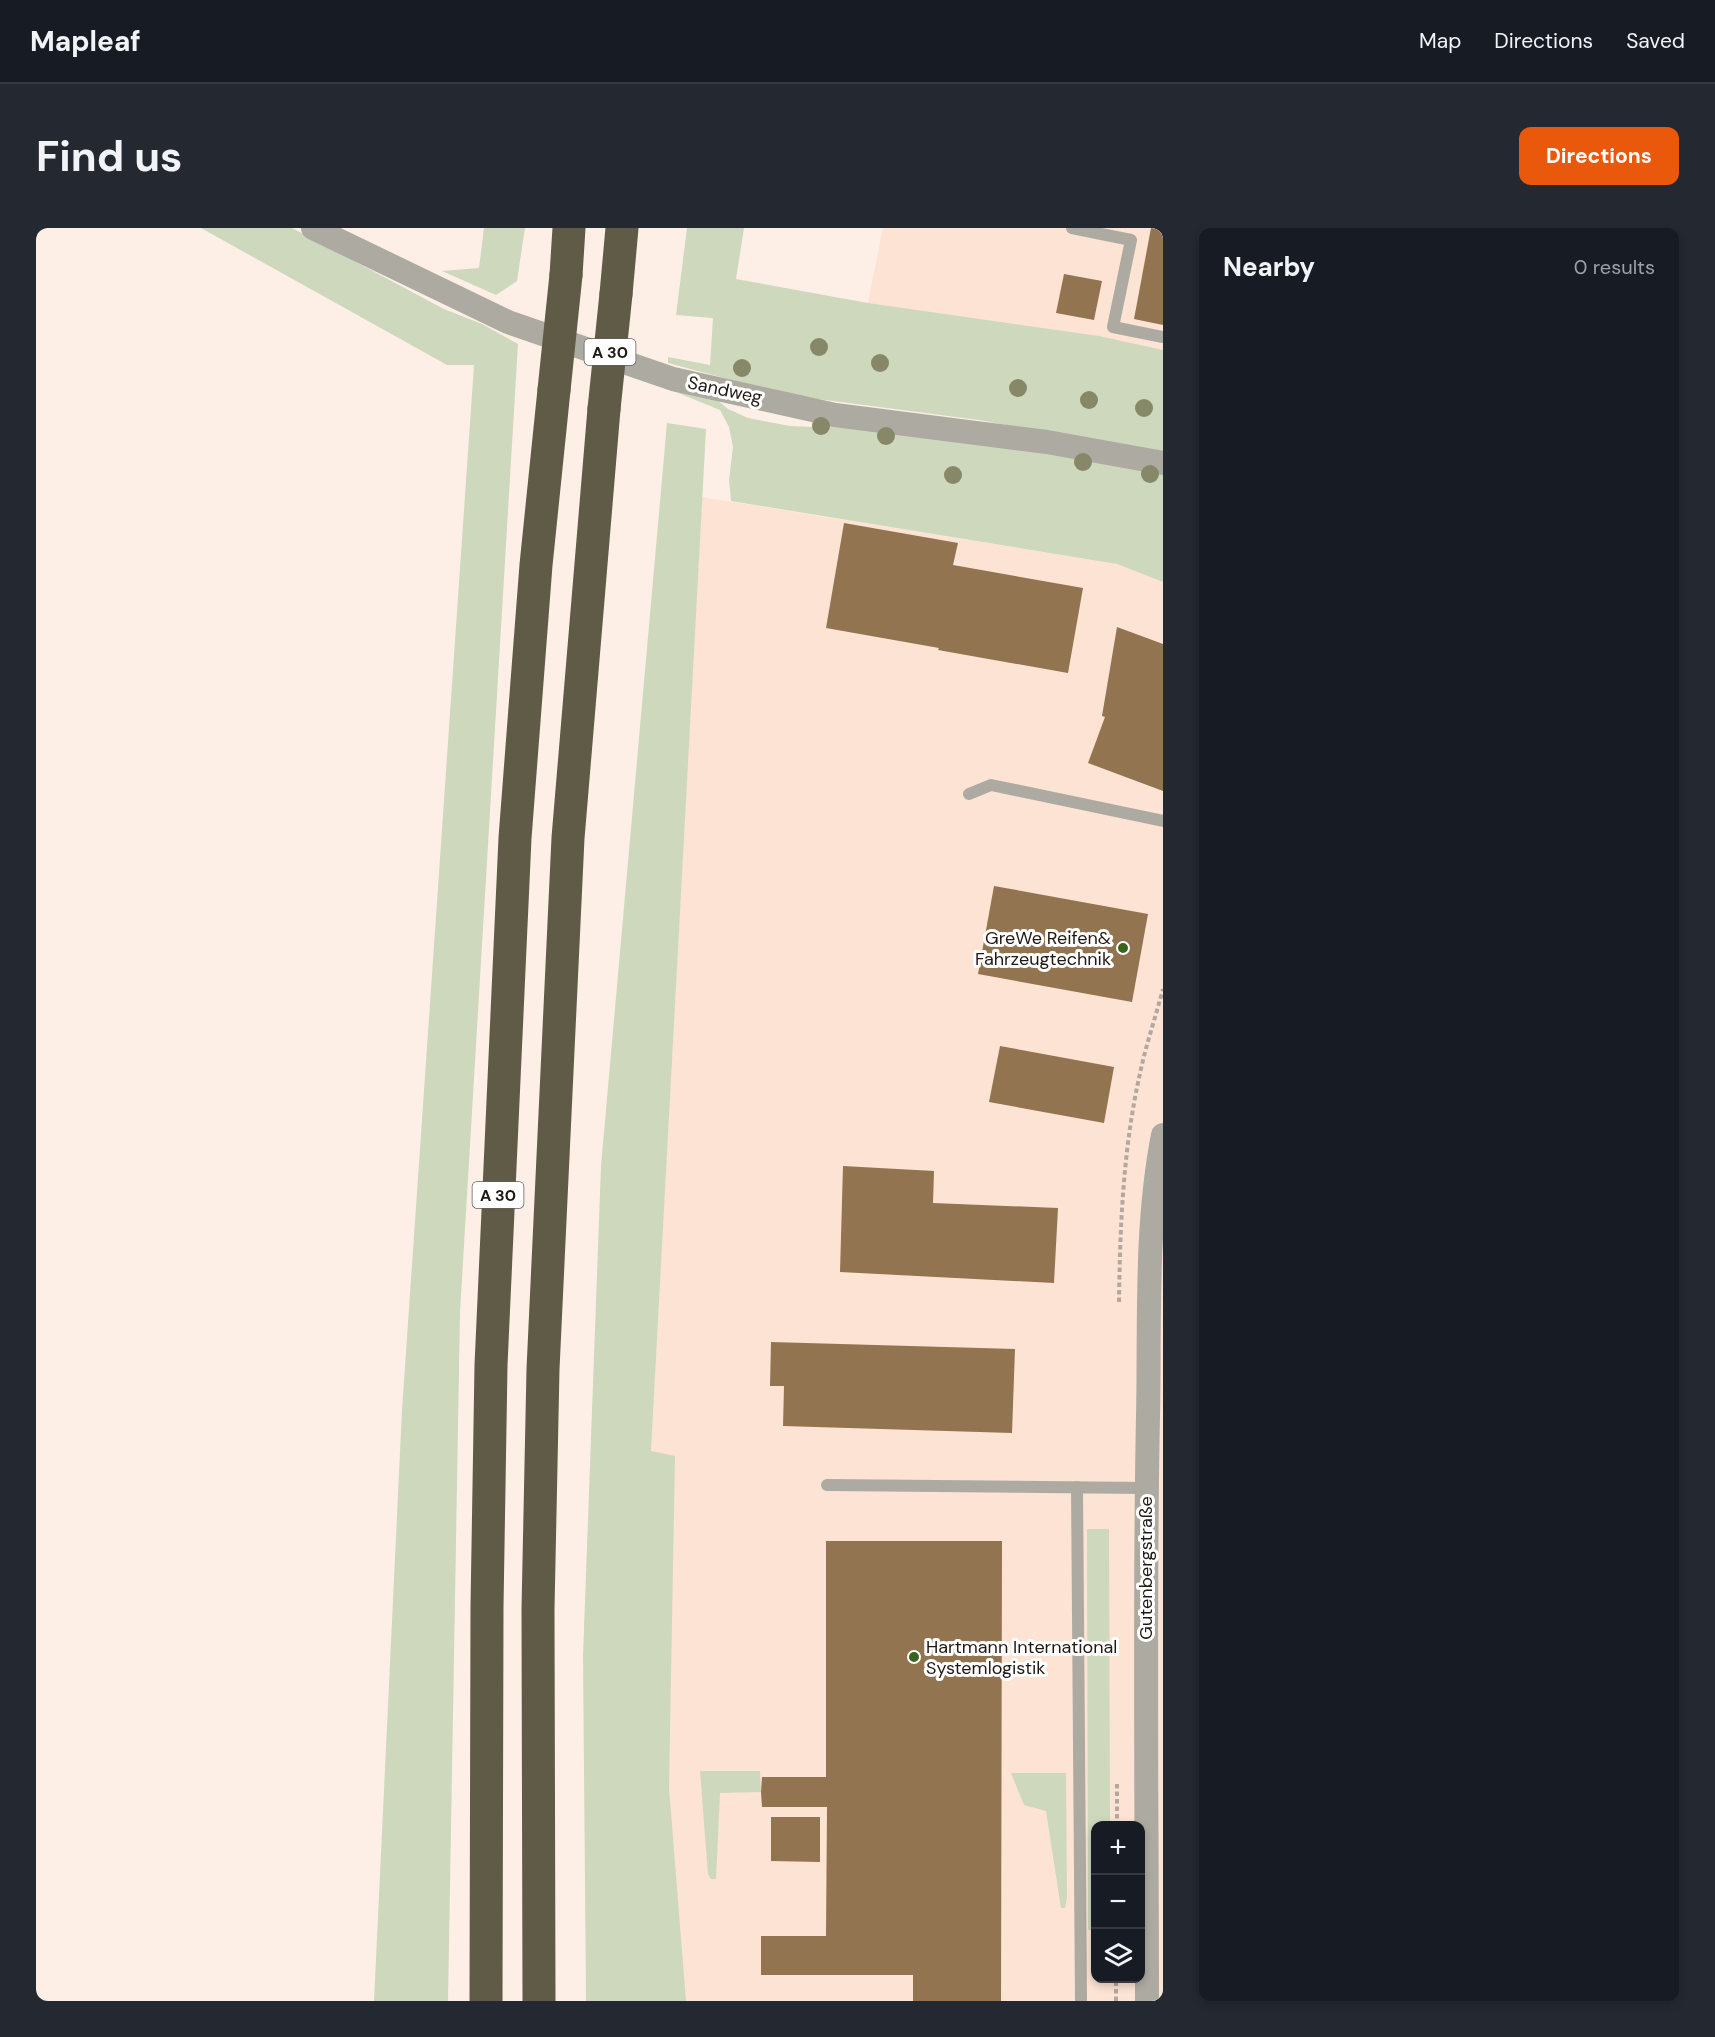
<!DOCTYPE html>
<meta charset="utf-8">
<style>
:root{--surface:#171b24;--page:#242831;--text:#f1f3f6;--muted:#9ea1a6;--line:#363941;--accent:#ea580c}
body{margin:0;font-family:"DM Sans",sans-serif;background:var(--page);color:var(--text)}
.controls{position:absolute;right:18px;bottom:18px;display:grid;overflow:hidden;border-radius:12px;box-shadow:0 3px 9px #0003}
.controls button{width:54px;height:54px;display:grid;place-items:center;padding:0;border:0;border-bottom:2px solid var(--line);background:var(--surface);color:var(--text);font:30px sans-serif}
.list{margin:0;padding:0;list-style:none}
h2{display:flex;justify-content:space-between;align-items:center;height:78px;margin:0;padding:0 24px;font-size:26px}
h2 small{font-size:20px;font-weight:400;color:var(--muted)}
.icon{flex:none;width:33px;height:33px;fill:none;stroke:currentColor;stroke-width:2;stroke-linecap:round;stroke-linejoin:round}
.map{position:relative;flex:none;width:1127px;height:1773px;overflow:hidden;border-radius:12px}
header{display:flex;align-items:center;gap:36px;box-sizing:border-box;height:84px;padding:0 30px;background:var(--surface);border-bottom:2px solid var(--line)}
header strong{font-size:28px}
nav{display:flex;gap:33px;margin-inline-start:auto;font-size:21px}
.intro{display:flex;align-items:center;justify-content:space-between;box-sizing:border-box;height:144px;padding:0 36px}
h1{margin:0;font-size:42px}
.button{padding:15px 27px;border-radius:12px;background:var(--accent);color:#fff;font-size:21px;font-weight:700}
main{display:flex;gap:36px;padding:0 36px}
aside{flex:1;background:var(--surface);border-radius:12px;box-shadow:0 3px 9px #0003}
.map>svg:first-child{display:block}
.built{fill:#fce3d3;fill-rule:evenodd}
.green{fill:#cdd8bd}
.building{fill:#937451}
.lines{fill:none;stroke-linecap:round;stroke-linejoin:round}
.path{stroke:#b3a79f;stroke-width:4;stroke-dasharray:4.5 3;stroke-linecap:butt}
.service{stroke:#adaba1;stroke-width:12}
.minor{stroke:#adaba1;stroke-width:24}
.motorway{stroke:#605b46;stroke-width:33}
.motorway-bridge{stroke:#605b46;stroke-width:33}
.tree{fill:#878868}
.poi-dot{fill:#396420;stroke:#fff;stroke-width:2}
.labels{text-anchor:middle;stroke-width:6;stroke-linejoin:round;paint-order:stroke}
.shield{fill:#fff;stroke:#635d59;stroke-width:1.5}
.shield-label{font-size:16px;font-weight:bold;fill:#201812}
.street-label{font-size:18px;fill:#201812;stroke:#fff}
.poi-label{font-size:18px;fill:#201812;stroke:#fff;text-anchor:end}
</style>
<header>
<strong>Mapleaf</strong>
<nav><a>Map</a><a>Directions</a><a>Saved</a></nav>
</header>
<div class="intro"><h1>Find us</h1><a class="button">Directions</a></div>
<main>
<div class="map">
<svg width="1127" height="1773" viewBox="0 0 1127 1773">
<rect width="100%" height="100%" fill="#fdefe6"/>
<!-- built -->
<g class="built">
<polygon points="847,0 1127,0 1127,122 1062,108 832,75"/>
<path d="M 666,269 L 1081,336 L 1127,354 L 1127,1773 L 618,1773 L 615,1223 ZM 1060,1598 L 1104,1598 L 1104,1750 L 1060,1750 Z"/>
</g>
<!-- green -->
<g class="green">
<polygon points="165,0 256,0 408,81 446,96 482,116 424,1084 412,1773 338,1773 366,1182 438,137 411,137"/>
<polygon points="448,0 489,0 481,53 460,67 406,43 443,40"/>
<polygon points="651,0 708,0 700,51 832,75 1063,108 1127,122 1127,223 1034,209 943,192 751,167 632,135 632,129 674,137 677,90 640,87"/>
<polygon points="630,160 680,171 692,181 712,190 754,198 777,199 797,191 1127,243 1127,354 1081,336 695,273 693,252 697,219 693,199 684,182"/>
<polygon points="631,195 670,201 615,1223 639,1228 633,1560 650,1773 550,1773 547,1428 565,938"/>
<polygon points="1073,1301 1074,1597 1060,1598 1059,1702 1052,1702 1051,1301"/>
<polygon points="664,1543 724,1543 725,1564 684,1565 680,1651 675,1651 672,1646"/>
<polygon points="975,1545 1030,1545 1031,1670 1029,1680 1025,1680 1010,1583 988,1577"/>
</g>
<!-- building -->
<g class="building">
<polygon points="1115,0 1127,0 1127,97 1098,91"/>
<polygon points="1028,46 1066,53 1058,92 1020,85"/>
<polygon points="808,295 922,315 917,337 1047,360 1032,445 902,422 903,420 790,400"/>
<polygon points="1081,399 1127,416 1127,563 1052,535 1069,489 1066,488"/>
<polygon points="958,658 1112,686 1096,774 942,746"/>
<polygon points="964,818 1078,839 1068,895 953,874"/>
<polygon points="807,938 898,943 897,975 1022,980 1018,1055 804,1044"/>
<polygon points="735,1114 979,1121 976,1205 747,1198 748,1158 734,1158"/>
<polygon points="790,1313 966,1313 965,1773 877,1773 877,1747 725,1747 725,1708 790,1708 791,1579 726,1579 725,1564 726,1549 790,1549"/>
<polygon points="735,1589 784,1589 784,1634 735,1633"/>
</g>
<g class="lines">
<!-- path -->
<g class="path">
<path d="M 1083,1074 C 1084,999 1087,923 1103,850 C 1109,820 1119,791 1127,761"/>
<polyline points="1081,1598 1081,1555"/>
<polyline points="1080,1773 1080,1750"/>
</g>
<!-- service -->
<g class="service">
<polyline points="1036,0 1095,12 1077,99 1127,109"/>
<polyline points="933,566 955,557 1127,593"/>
<polyline points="791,1257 1110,1260"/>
<polyline points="1041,1259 1045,1773"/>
</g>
<!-- minor -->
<g class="minor">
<polyline points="277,0 472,94 637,151 799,187 1011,214 1127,235"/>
<path d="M 1111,1773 C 1111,1578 1108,1383 1112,1188 C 1114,1095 1109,999 1127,907"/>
</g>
<!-- motorway -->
<g class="motorway">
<polyline points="530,47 533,0"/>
<polyline points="580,66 586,0"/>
<polyline points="450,1773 451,1379 455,1137 479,610 500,337 518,162"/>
<polyline points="503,1773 502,1381 507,1141 532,610 568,181"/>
</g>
<!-- motorway-bridge -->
<g class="motorway-bridge">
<polyline points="518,162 530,47"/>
<polyline points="568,181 580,66"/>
</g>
</g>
<!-- trees -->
<g class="tree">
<circle cx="783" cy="119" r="9"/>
<circle cx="844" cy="135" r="9"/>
<circle cx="706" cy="140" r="9"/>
<circle cx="982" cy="160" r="9"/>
<circle cx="1053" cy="172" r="9"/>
<circle cx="1108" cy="180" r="9"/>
<circle cx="785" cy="198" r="9"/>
<circle cx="850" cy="208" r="9"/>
<circle cx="1047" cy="234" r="9"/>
<circle cx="1114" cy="246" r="9"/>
<circle cx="917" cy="247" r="9"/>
</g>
<!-- markers -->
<g class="poi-dot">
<circle cx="1087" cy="720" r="6"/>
<circle cx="878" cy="1429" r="6"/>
</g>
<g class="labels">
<!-- shield labels -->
<g class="shield">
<rect x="548.5" y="111" width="51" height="26" rx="4.5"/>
<rect x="436.5" y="954" width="51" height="26" rx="4.5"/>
</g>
<g class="shield-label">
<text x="574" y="130">A 30</text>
<text x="462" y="973">A 30</text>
</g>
<!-- street labels -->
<g class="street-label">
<text transform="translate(689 162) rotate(12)" y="6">Sandweg</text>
<text transform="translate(1110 1340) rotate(-90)" y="6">Gutenbergstraße</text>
</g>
<!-- poi labels -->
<g class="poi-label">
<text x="1075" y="716">GreWe Reifen&amp;<tspan x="1075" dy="21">Fahrzeugtechnik</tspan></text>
<text x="890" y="1425" text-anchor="start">Hartmann International<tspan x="890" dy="21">Systemlogistik</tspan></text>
</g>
</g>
</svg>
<div class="controls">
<button>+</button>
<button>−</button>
<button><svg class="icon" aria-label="layers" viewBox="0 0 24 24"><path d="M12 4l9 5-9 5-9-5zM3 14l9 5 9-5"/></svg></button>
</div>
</div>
<aside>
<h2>Nearby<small>0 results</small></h2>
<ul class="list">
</ul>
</aside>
</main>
